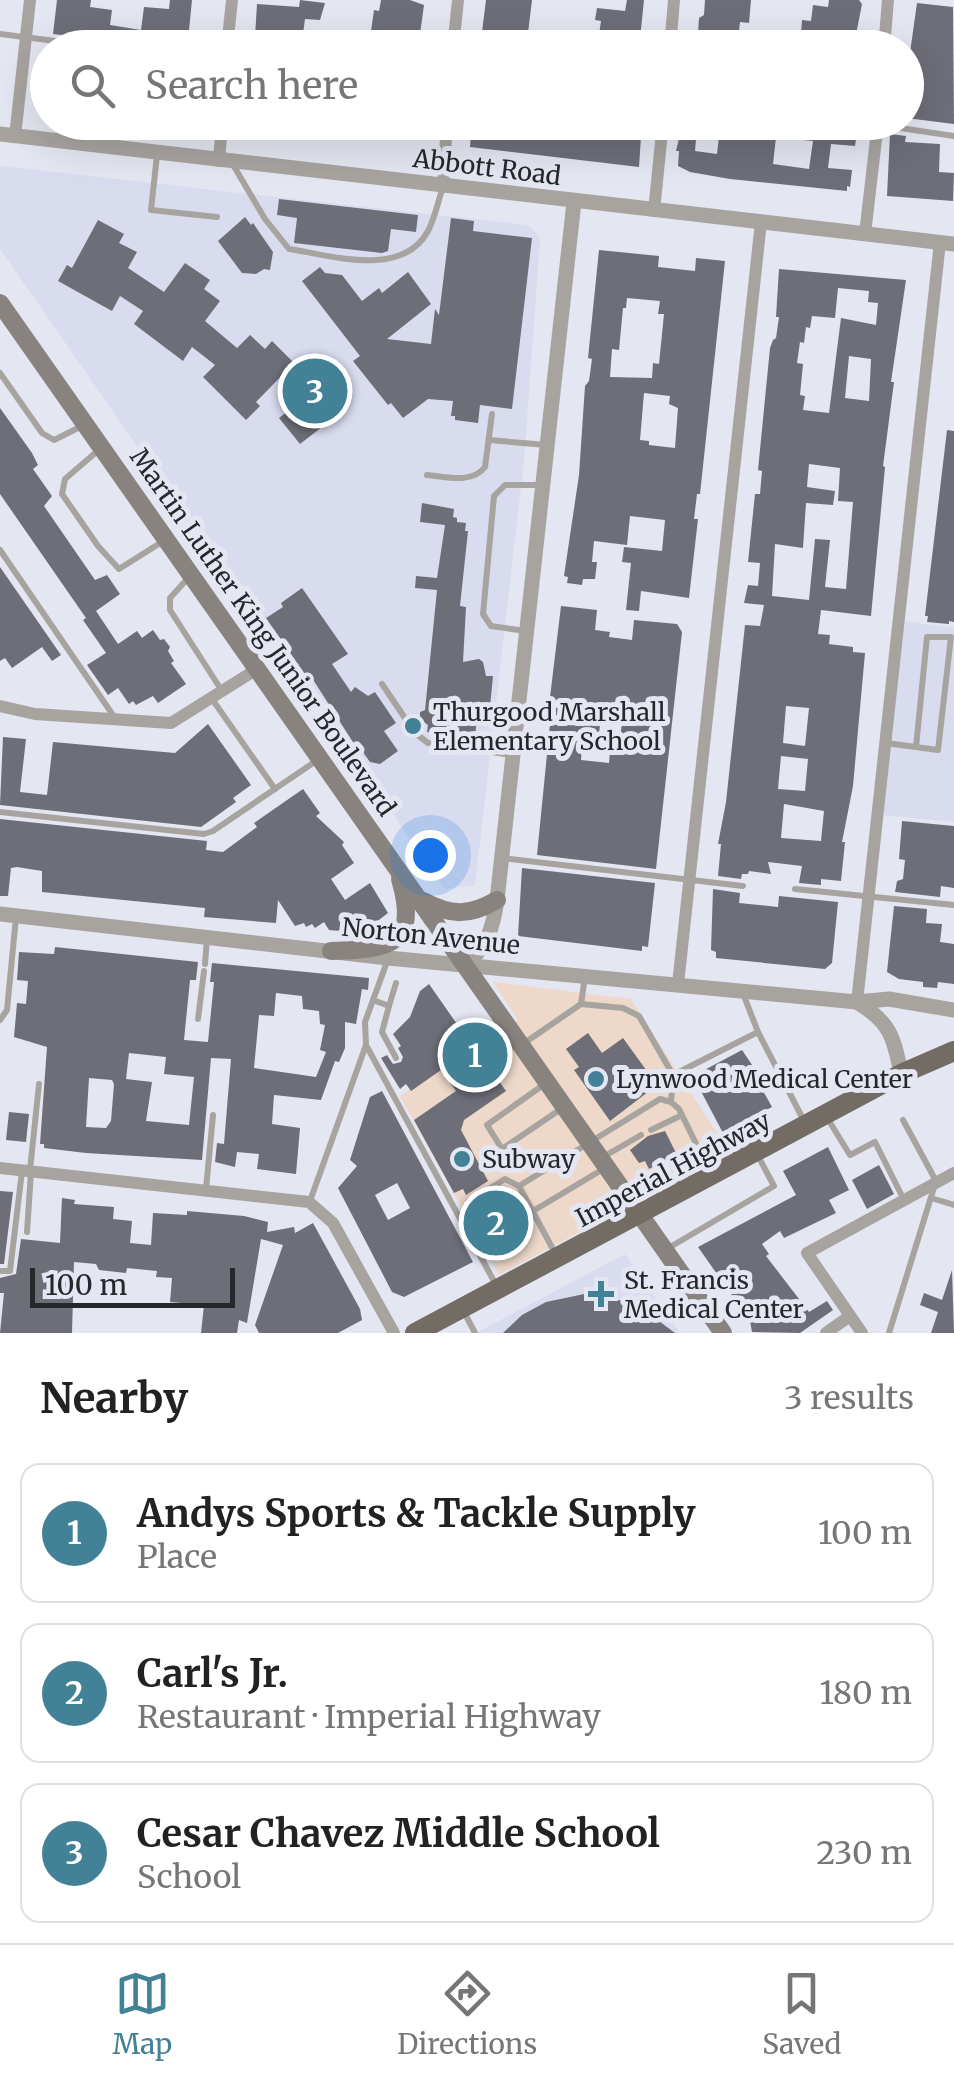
<!DOCTYPE html>
<meta charset="utf-8">
<style>
:root{--surface:#fff;--page:#f6f6f6;--text:#222;--muted:#767676;--line:#e0e0e0;--accent:#428196}
body{margin:0;font-family:Merriweather,serif;background:var(--page);color:var(--text)}
.scale{position:absolute;left:30px;bottom:25px;width:205px;box-sizing:border-box;padding-left:10px;border:5px solid #26272b;border-top:0;font-size:28px;line-height:35px;white-space:nowrap;color:#26272b;-webkit-text-stroke:8px #e4e6f1;paint-order:stroke}
.you{position:absolute;left:430px;top:855px;width:35px;height:35px;margin:-25px;border:8px solid #fff;border-radius:50%;background:#1a73e8;box-shadow:0 0 0 15px #1a73e833}
.badge{display:grid;place-items:center;width:65px;height:65px;border-radius:50%;background:var(--accent);color:#fff;font-size:32px;font-weight:700}
.pin{position:absolute;translate:-50% -50%;border:5px solid #fff;box-shadow:0 2px 10px #0006}
.list{margin:0;padding:0;list-style:none}
h2{display:flex;justify-content:space-between;align-items:center;height:130px;margin:0;padding:0 40px;font-size:42px}
h2 small{font-size:32px;font-weight:400;color:var(--muted)}
.list li{display:grid;grid-template-columns:65px 1fr auto;gap:30px;align-items:center;box-sizing:border-box;height:140px;margin:0 20px 20px;padding:0 20px;border:2px solid var(--line);border-radius:20px}
.list b{display:block;font-size:38px;white-space:nowrap}
.list p{margin:0;font-size:32px;white-space:nowrap;color:var(--muted)}
.list em{font-size:32px;font-style:normal;color:var(--muted)}
.icon{flex:none;width:55px;height:55px;fill:none;stroke:currentColor;stroke-width:2;stroke-linecap:round;stroke-linejoin:round}
.map{position:relative;flex:none;width:954px;height:1333px;overflow:hidden}
.search{position:absolute;background:var(--surface);box-shadow:0 10px 40px #0002;left:30px;right:30px;top:30px;height:110px;display:flex;align-items:center;gap:25px;box-sizing:border-box;padding:0 35px;border-radius:55px;color:var(--muted);font-size:38px}
.sheet{height:610px;background:var(--surface)}
nav{display:flex;justify-content:space-around;align-items:center;box-sizing:border-box;height:140px;border-top:2px solid var(--line);background:var(--surface);font-size:28px;color:var(--muted)}
nav a{display:grid;justify-items:center;gap:5px}
nav .on{color:var(--accent)}
.map>svg:first-child{display:block}
.commercial{fill:#edd8ca}
.built{fill:#d9dcee}
.building{fill:#6d6e78;fill-rule:evenodd}
.lines{fill:none;stroke-linecap:round;stroke-linejoin:round}
.service{stroke:#a7a4a0;stroke-width:6}
.minor{stroke:#a7a4a0;stroke-width:12}
.tertiary{stroke:#a7a4a0;stroke-width:15}
.secondary{stroke:#88837e;stroke-width:18}
.primary{stroke:#726c65;stroke-width:20}
.poi-dot{fill:#428196;stroke:#e4e6f1;stroke-width:4}
.labels{text-anchor:middle;stroke-width:10;stroke-linejoin:round;paint-order:stroke}
.street-label{font-size:25px;fill:#26272b;stroke:#e4e6f1}
.poi-label{font-size:25px;fill:#26272b;stroke:#e4e6f1;text-anchor:start}
</style>
<div class="map">
<svg width="954" height="1333" viewBox="0 0 954 1333">
<rect width="100%" height="100%" fill="#e4e6f1"/>
<!-- commercial -->
<polygon class="commercial" points="493,982 631,999 729,1152 499,1275 400,1096 518,1020"/>
<!-- built -->
<g class="built">
<polygon points="0,166 527,225 536,232 540,240 524,461 475,885 445,889 0,249"/>
<polygon points="903,621 954,628 954,822 882,815"/>
<polygon points="625,1254 680,1333 476,1333"/>
</g>
<!-- building -->
<g class="building">
<polygon points="57,0 91,0 90,7 112,10 110,25 141,30 144,7 169,9 170,0 192,0 189,30 198,31 197,42 194,42 193,48 155,48 106,38 106,40 53,34"/>
<polygon points="300,0 325,3 320,20 305,19 302,41 255,37 257,4 299,7"/>
<polygon points="381,0 410,0 424,5 419,41 412,40 411,48 364,48 366,30 371,31 374,10 379,11"/>
<polygon points="486,0 532,0 527,41 523,40 522,48 480,48"/>
<polygon points="627,0 644,0 639,48 597,48 601,21 595,20 597,8 625,11"/>
<polygon points="705,0 751,0 749,23 740,22 737,48 697,48 699,18 704,15"/>
<polygon points="829,0 859,0 862,4 854,45 813,39 812,48 800,48 802,20 811,21 813,5 828,7"/>
<polygon points="917,3 953,7 954,124 906,118 906,81"/>
<polygon points="472,122 539,129 541,122 573,122 572,126 593,127 593,125 603,126 603,122 642,122 639,167 470,147"/>
<path d="M 735,122 L 770,122 L 857,133 L 855,146 L 831,144 L 828,168 L 852,170 L 850,187 L 847,186 L 847,191 L 730,179 L 690,172 L 678,166 L 679,151 L 676,151 L 682,126 L 697,128 L 695,151 L 717,154 L 719,136 L 733,138 ZM 776,137 L 813,141 L 809,169 L 773,164 Z"/>
<polygon points="890,134 906,136 905,142 940,144 939,172 954,173 953,201 887,196"/>
<polygon points="279,199 418,215 416,232 391,229 388,251 382,253 294,243 297,218 277,215"/>
<polygon points="245,217 251,225 253,223 273,252 270,270 264,269 256,274 242,273 218,241"/>
<polygon points="451,218 474,221 473,231 532,238 512,409 480,405 478,423 455,420 455,416 451,416 453,401 428,399 403,418 391,403 388,405 353,361 360,356 302,281 320,267 325,273 342,275 362,301 379,288 382,293 408,272 431,304 387,339 431,344 435,309 439,315"/>
<polygon points="98,220 124,234 119,243 137,252 128,268 164,292 185,263 210,280 204,289 220,301 205,321 237,348 250,335 265,349 272,341 294,363 256,402 260,406 246,420 203,377 215,365 192,347 183,361 134,324 143,311 120,296 112,311 58,281 67,265 72,268"/>
<path d="M 599,250 L 659,256 L 658,267 L 695,271 L 696,258 L 725,261 L 700,494 L 697,494 L 694,519 L 698,519 L 689,598 L 641,591 L 639,611 L 626,610 L 631,563 L 622,562 L 624,547 L 662,551 L 665,520 L 630,516 L 627,545 L 594,541 L 592,562 L 597,562 L 595,579 L 583,579 L 582,585 L 567,583 L 568,577 L 564,576 L 579,475 L 585,386 L 589,381 L 592,359 L 588,358 ZM 627,298 L 660,301 L 658,314 L 664,314 L 659,364 L 653,363 L 652,378 L 610,377 L 612,349 L 619,350 L 623,308 L 626,308 ZM 644,393 L 670,396 L 669,404 L 678,408 L 675,448 L 649,445 L 649,441 L 640,440 Z"/>
<path d="M 779,269 L 906,280 L 891,382 L 894,382 L 883,466 L 885,467 L 871,616 L 821,610 L 818,634 L 830,635 L 829,644 L 853,647 L 853,652 L 865,653 L 853,786 L 842,842 L 845,842 L 841,881 L 821,879 L 821,885 L 799,883 L 802,866 L 768,862 L 771,874 L 749,871 L 748,874 L 742,874 L 741,879 L 718,876 L 721,844 L 718,844 L 726,802 L 745,625 L 760,626 L 764,605 L 744,603 L 748,585 L 758,586 L 760,563 L 748,562 L 755,494 L 760,494 L 762,471 L 758,470 L 770,348 L 773,340 L 776,338 L 779,317 L 776,317 ZM 838,288 L 869,291 L 868,302 L 878,303 L 876,325 L 841,318 L 829,413 L 803,410 L 805,396 L 800,395 L 803,364 L 797,363 L 800,342 L 804,343 L 806,327 L 810,328 L 812,316 L 835,318 ZM 849,356 L 871,359 L 869,401 L 845,398 ZM 809,464 L 840,468 L 838,501 L 853,502 L 846,589 L 825,587 L 830,540 L 815,539 L 809,600 L 772,596 L 775,544 L 803,548 L 806,503 L 833,505 L 835,491 L 807,487 ZM 786,706 L 809,708 L 805,746 L 783,743 ZM 781,756 L 808,759 L 805,791 L 778,789 ZM 784,804 L 824,811 L 821,841 L 781,838 Z"/>
<polygon points="319,387 340,413 300,444 279,418"/>
<polygon points="0,408 32,453 38,465 33,469 52,496 44,506 95,580 107,575 120,594 96,611 118,644 137,631 142,638 153,630 160,640 164,639 170,647 168,651 174,661 171,663 186,684 158,703 153,696 136,705 133,701 129,704 118,688 108,695 87,665 106,653 83,620 86,618 0,494"/>
<polygon points="947,430 954,431 954,622 949,621 949,624 927,622 928,616 925,616"/>
<polygon points="422,503 454,509 453,517 457,518 457,522 466,523 465,531 468,531 460,606 466,607 463,662 479,659 483,662 486,676 493,676 490,707 478,709 475,736 427,732 428,725 420,719 420,712 425,710 437,590 415,588 416,576 437,578 445,525 420,522"/>
<polygon points="0,567 61,655 52,661 42,647 12,668 5,658 0,661"/>
<polygon points="302,588 348,654 332,664 351,692 355,687 368,696 375,692 396,723 384,731 398,751 380,764 370,762 360,748 358,750 312,678 309,680 266,618 283,607 281,603"/>
<path d="M 561,606 L 597,610 L 595,630 L 610,632 L 609,637 L 632,640 L 634,620 L 677,624 L 682,632 L 656,869 L 537,855 L 551,714 L 548,714 ZM 601,711 L 623,714 L 620,739 L 611,738 L 609,763 L 581,760 L 583,735 L 599,736 Z"/>
<polygon points="208,724 251,785 233,798 236,802 201,827 0,805 3,737 26,739 20,792 47,795 53,742 175,753"/>
<polygon points="303,789 320,813 316,816 344,842 342,845 354,863 331,879 345,900 370,883 388,913 362,933 329,930 324,922 315,928 312,924 306,927 304,923 295,926 278,900 276,923 204,917 205,908 42,892 42,871 17,867 11,868 8,896 0,896 0,819 207,841 206,850 223,852 257,827 254,823"/>
<polygon points="902,821 954,826 954,888 941,886 940,897 895,892 897,881 903,879 905,860 899,859"/>
<polygon points="522,868 655,883 648,947 642,946 642,951 518,936"/>
<polygon points="713,889 740,893 739,903 778,907 779,896 838,902 832,963 825,969 716,958 716,952 711,950"/>
<polygon points="894,906 927,909 926,923 942,924 940,942 954,944 954,984 938,982 937,988 923,987 923,982 899,979 887,972"/>
<path d="M 55,947 L 198,962 L 196,980 L 190,980 L 184,1040 L 208,1042 L 214,982 L 210,982 L 212,963 L 369,978 L 368,990 L 362,989 L 356,1024 L 345,1022 L 345,1048 L 339,1062 L 335,1061 L 321,1100 L 274,1095 L 272,1124 L 300,1128 L 296,1174 L 257,1169 L 259,1154 L 237,1152 L 235,1167 L 215,1162 L 217,1143 L 224,1144 L 231,1059 L 211,1058 L 202,1160 L 86,1153 L 44,1148 L 44,1144 L 40,1144 L 47,1047 L 14,1037 L 17,1003 L 26,1004 L 28,981 L 17,980 L 19,952 L 54,954 ZM 276,993 L 302,996 L 303,1009 L 319,1011 L 320,1024 L 325,1025 L 320,1050 L 326,1052 L 316,1077 L 254,1068 L 259,1015 L 274,1016 ZM 129,1053 L 166,1057 L 164,1074 L 194,1077 L 189,1125 L 146,1121 L 152,1082 L 126,1079 ZM 89,1078 L 112,1080 L 114,1084 L 111,1121 L 106,1128 L 86,1127 Z"/>
<polygon points="429,984 473,1047 479,1043 494,1064 489,1067 506,1091 464,1120 461,1130 488,1181 466,1195 463,1189 454,1193 414,1120 456,1091 441,1070 411,1091 406,1084 400,1089 381,1058 387,1055 393,1064 401,1062 403,1057 398,1048 401,1046 393,1034 410,1017 420,991"/>
<polygon points="588,1033 602,1053 623,1038 657,1085 610,1121 574,1070 579,1067 566,1049"/>
<polygon points="742,1050 761,1078 757,1080 772,1107 723,1133 693,1076"/>
<path d="M 382,1091 L 473,1262 L 404,1297 L 392,1292 L 338,1188 L 357,1166 L 350,1160 L 370,1097 ZM 397,1183 L 410,1208 L 388,1220 L 375,1195 Z"/>
<polygon points="9,1112 29,1114 26,1142 6,1140"/>
<polygon points="665,1131 677,1155 649,1169 645,1161 639,1163 630,1150 648,1136"/>
<polygon points="828,1147 849,1190 829,1200 836,1213 784,1238 780,1231 762,1244 769,1254 766,1256 809,1312 827,1301 833,1310 800,1333 752,1332 750,1321 698,1247 796,1195 783,1171"/>
<polygon points="879,1165 894,1194 867,1209 852,1180"/>
<polygon points="0,1191 13,1192 4,1264 0,1264"/>
<polygon points="499,1191 523,1236 492,1252 475,1206"/>
<polygon points="62,1198 75,1200 74,1204 114,1207 113,1219 132,1221 130,1243 151,1245 153,1213 187,1215 187,1211 244,1216 268,1222 267,1232 294,1227 295,1233 313,1223 360,1309 362,1320 338,1333 259,1333 255,1325 283,1245 261,1239 247,1323 239,1320 237,1333 201,1333 204,1305 170,1302 172,1278 156,1277 157,1271 127,1268 126,1273 99,1270 96,1264 74,1262 72,1333 0,1333 4,1293 0,1293 0,1278 16,1274 21,1239 60,1243"/>
<polygon points="952,1270 954,1333 931,1333 938,1312 920,1305 924,1293 942,1300"/>
<polygon points="589,1293 636,1304 675,1333 503,1333 522,1315 546,1302"/>
</g>
<g class="lines">
<!-- service -->
<g class="service">
<polyline points="0,34 110,48"/>
<polyline points="228,40 281,48"/>
<polyline points="860,122 954,136"/>
<polyline points="157,155 151,210 217,217"/>
<path d="M 232,163 L 265,219 L 289,249 C 330,255 402,279 428,231 C 435,218 438,201 443,187"/>
<polyline points="0,373 42,433 54,440 82,426"/>
<polyline points="489,440 547,445"/>
<polyline points="101,448 65,479 62,494 98,546 119,569 165,540"/>
<path d="M 427,475 C 447,477 472,484 485,467 L 492,414"/>
<polyline points="0,550 115,718"/>
<polyline points="190,576 170,598 170,610 222,691"/>
<polyline points="526,631 491,626 483,614 494,496 505,485 543,485"/>
<polyline points="382,684 415,733 428,743 512,755"/>
<polyline points="212,699 275,789"/>
<polyline points="886,743 938,750 951,637 927,637 916,747"/>
<polyline points="0,812 204,834 213,831 316,761"/>
<polyline points="502,858 743,886"/>
<polyline points="795,889 954,905"/>
<polyline points="388,959 365,1022 366,1045 496,1285"/>
<polyline points="205,964 207,938"/>
<polyline points="742,991 758,1032"/>
<polyline points="373,1000 389,1006 382,1032 396,1058"/>
<polyline points="581,1004 623,1008 639,1016 673,1075 671,1102"/>
<polyline points="389,1006 396,983"/>
<polyline points="198,1019 204,971"/>
<polyline points="0,1020 7,1010 16,917"/>
<polyline points="523,1044 581,1004 585,977"/>
<polyline points="673,1075 758,1032 803,1119"/>
<polyline points="546,1083 487,1125 502,1149 561,1109"/>
<polyline points="826,1116 850,1155 875,1142 903,1198"/>
<polyline points="651,1130 682,1115"/>
<polyline points="603,1157 641,1135"/>
<polyline points="30,1170 39,1084"/>
<polyline points="206,1189 213,1115"/>
<polyline points="931,1198 954,1205"/>
<polyline points="310,1201 366,1045"/>
<polyline points="533,1211 605,1168"/>
<polyline points="27,1232 31,1172"/>
<polyline points="665,1250 774,1186 757,1154"/>
<path d="M 479,1253 L 483,1249 C 483,1231 466,1218 468,1202 L 505,1179 L 519,1186"/>
<polyline points="555,1253 519,1186 660,1099 671,1102 679,1109 709,1170"/>
<polyline points="0,1271 10,1271 22,1171"/>
<polyline points="464,1312 475,1333"/>
<polyline points="889,1333 936,1181 903,1120"/>
</g>
<!-- minor -->
<g class="minor">
<polyline points="227,48 232,0"/>
<polyline points="453,48 458,0"/>
<polyline points="670,48 674,0"/>
<polyline points="884,48 888,0"/>
<polyline points="15,137 30,0"/>
<polyline points="219,161 222,122"/>
<polyline points="443,187 447,122"/>
<polyline points="654,211 663,122"/>
<polyline points="865,234 878,122"/>
<polyline points="0,706 35,714 171,723 257,669"/>
<polyline points="678,984 761,222"/>
<polyline points="857,1002 940,242"/>
<polyline points="0,1168 309,1202 333,1223 394,1333"/>
<polyline points="826,1333 850,1316"/>
<polyline points="862,1333 807,1253 954,1173"/>
</g>
<!-- tertiary -->
<g class="tertiary">
<polyline points="0,134 954,244"/>
<polyline points="0,914 388,958 857,1002 889,999 954,1010"/>
<path d="M 466,966 C 487,945 493,929 497,900 L 574,202"/>
<path d="M 857,1002 C 890,1022 894,1037 901,1074"/>
</g>
<!-- secondary -->
<g class="secondary">
<polyline points="0,303 723,1333"/>
<path d="M 423,901 C 451,916 470,916 497,900"/>
<path d="M 331,951 C 388,949 420,947 400,879"/>
</g>
<!-- primary -->
<polyline class="primary" points="415,1333 901,1074 954,1051"/>
</g>
<!-- markers -->
<g class="poi-dot">
<circle cx="413" cy="726" r="10"/>
<circle cx="596" cy="1079" r="10"/>
<circle cx="462" cy="1159" r="10"/>
<path d="M596 1279h10v10h10v10h-10v10h-10v-10h-10v-10h10z"/>
</g>
<g class="labels">
<!-- street labels -->
<g class="street-label">
<text transform="translate(487 167) rotate(7)" y="9">Abbott Road</text>
<text transform="translate(263 632) rotate(55)" y="9">Martin Luther King Junior Boulevard</text>
<text transform="translate(431 936) rotate(6)" y="9">Norton Avenue</text>
<text transform="translate(673 1169) rotate(-28)" y="9">Imperial Highway</text>
</g>
<!-- poi labels -->
<g class="poi-label">
<text x="433" y="721">Thurgood Marshall<tspan x="433" dy="29">Elementary School</tspan></text>
<text x="616" y="1088">Lynwood Medical Center</text>
<text x="482" y="1168">Subway</text>
<text x="624" y="1289">St. Francis<tspan x="624" dy="29">Medical Center</tspan></text>
</g>
</g>
</svg>
<div class="scale">100 m</div>
<div class="you"></div>
<div class="pin badge" style="left:475px;top:1055px">1</div>
<div class="pin badge" style="left:496px;top:1223px">2</div>
<div class="pin badge" style="left:315px;top:391px">3</div>
<div class="search"><svg class="icon" aria-label="search" viewBox="0 0 24 24"><circle cx="10" cy="10" r="6"/><path d="M15 15l6 6"/></svg>Search here</div>
</div>
<section class="sheet">
<h2>Nearby<small>3 results</small></h2>
<ul class="list">
<li><span class="badge">1</span><div><b>Andys Sports &amp; Tackle Supply</b><p>Place</p></div><em>100 m</em></li>
<li><span class="badge">2</span><div><b>Carl's Jr.</b><p>Restaurant · Imperial Highway</p></div><em>180 m</em></li>
<li><span class="badge">3</span><div><b>Cesar Chavez Middle School</b><p>School</p></div><em>230 m</em></li>
</ul>
</section>
<nav>
<a class="on"><svg class="icon" aria-label="map" viewBox="0 0 24 24"><path d="M3 6l6-2 6 2 6-2v14l-6 2-6-2-6 2zM9 4v14M15 6v14"/></svg>Map</a>
<a><svg class="icon" aria-label="directions" viewBox="0 0 24 24"><path d="M12 3l9 9-9 9-9-9zM9 14v-3h6M13 9l2 2-2 2"/></svg>Directions</a>
<a><svg class="icon" aria-label="saved" viewBox="0 0 24 24"><path d="M7 4h10v16l-5-4-5 4z"/></svg>Saved</a>
</nav>
